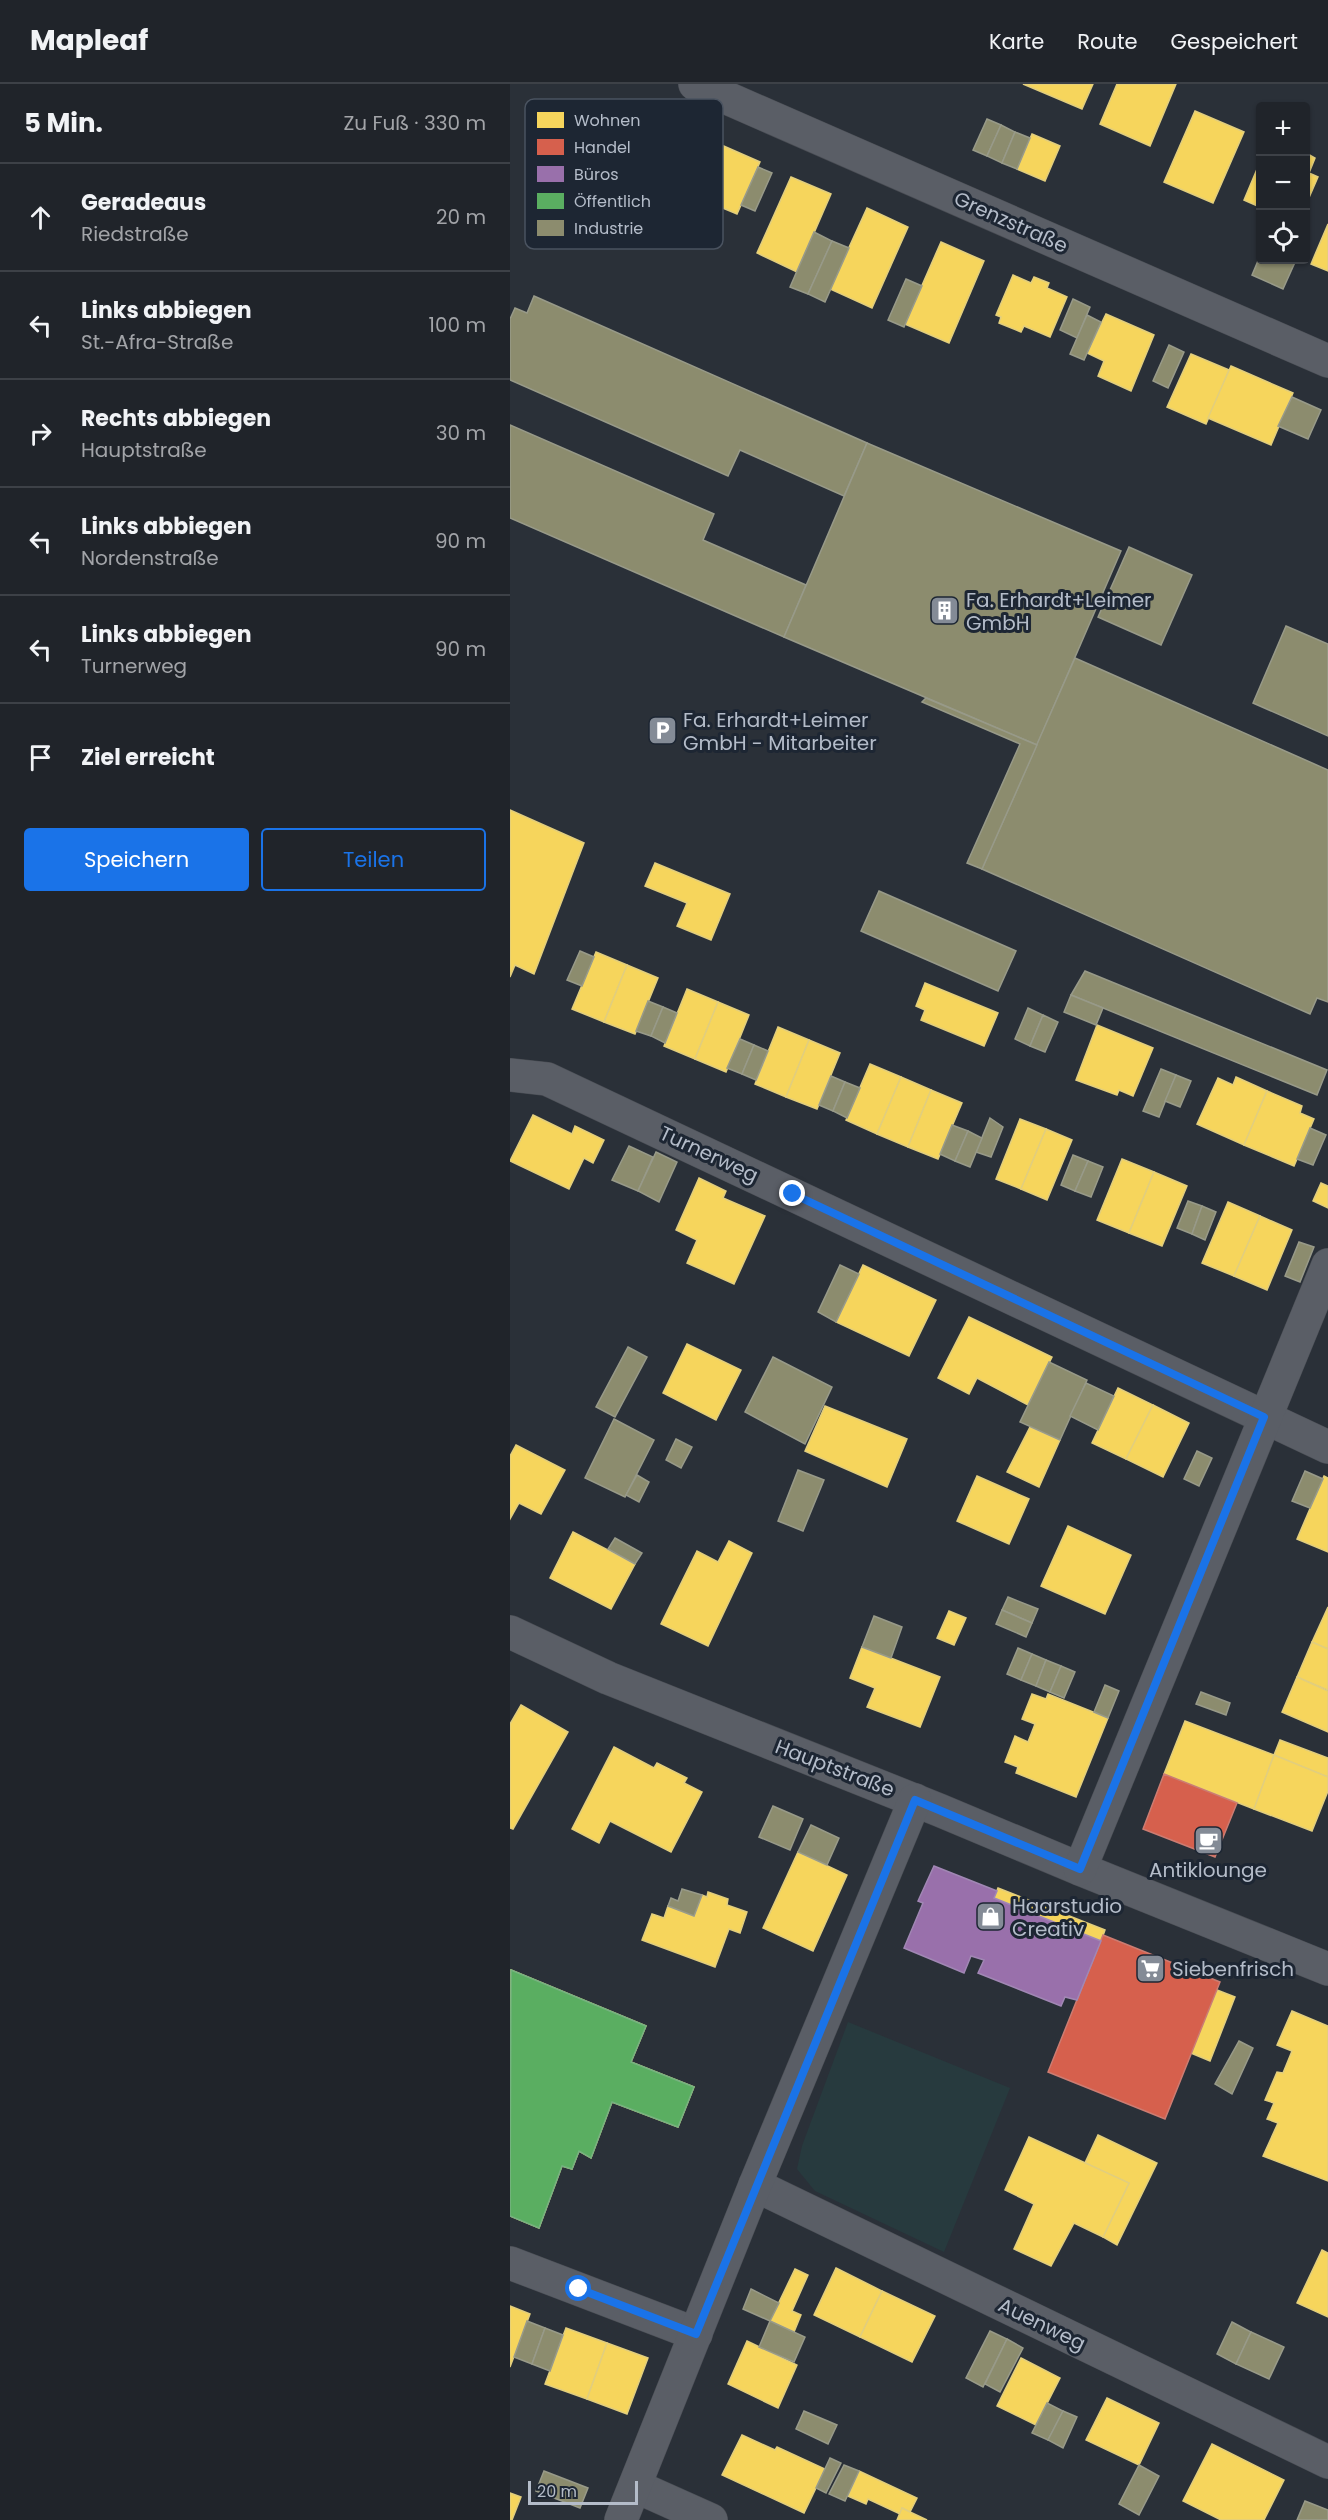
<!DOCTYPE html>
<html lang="de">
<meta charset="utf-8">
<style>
:root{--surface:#20242a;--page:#2d3036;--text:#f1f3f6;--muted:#a2a4a8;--line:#3d4147;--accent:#1a73e8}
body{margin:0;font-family:Poppins,sans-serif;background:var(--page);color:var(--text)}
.controls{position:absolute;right:18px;top:18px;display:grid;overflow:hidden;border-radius:6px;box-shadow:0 2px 4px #0004}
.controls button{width:54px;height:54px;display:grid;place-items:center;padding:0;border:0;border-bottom:2px solid var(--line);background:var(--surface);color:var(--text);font:30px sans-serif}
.scale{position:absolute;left:18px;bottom:15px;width:110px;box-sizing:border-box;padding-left:6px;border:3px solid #b4bcc9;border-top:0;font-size:16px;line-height:21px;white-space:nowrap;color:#b4bcc9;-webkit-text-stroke:4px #1d2633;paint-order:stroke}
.stop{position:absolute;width:18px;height:18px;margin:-14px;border:4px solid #1a73e8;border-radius:50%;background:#fff}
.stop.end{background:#1a73e8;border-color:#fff;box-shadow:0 2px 6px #0008}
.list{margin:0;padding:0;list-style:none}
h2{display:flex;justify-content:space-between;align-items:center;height:78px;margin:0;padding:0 24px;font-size:26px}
h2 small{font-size:20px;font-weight:400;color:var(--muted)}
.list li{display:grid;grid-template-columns:39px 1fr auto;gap:18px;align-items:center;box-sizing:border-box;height:108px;padding:0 24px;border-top:2px solid var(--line)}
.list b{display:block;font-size:22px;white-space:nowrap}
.list p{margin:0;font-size:20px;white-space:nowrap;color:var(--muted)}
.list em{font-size:20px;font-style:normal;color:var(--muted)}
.actions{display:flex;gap:12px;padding:18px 24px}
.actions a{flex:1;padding:14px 0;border:2px solid var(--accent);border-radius:6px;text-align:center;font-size:21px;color:var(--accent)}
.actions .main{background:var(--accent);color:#fff}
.icon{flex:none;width:33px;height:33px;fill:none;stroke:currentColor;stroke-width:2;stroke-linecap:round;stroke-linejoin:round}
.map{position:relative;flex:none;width:818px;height:2436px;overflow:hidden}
header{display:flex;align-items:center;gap:36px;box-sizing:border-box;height:84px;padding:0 30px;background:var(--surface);border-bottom:2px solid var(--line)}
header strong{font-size:28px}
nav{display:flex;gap:33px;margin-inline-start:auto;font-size:21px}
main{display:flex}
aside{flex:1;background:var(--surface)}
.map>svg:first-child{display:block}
.green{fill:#273a3e}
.homes{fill:#f6d55c;stroke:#e2ce7d;stroke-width:1.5}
.shops{fill:#d6604d;stroke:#cc7c72;stroke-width:1.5}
.offices{fill:#9970ab;stroke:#a187b4;stroke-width:1.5}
.public{fill:#5aae61;stroke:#75b280;stroke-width:1.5}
.industry{fill:#8c8c6e;stroke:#989a89;stroke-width:1.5}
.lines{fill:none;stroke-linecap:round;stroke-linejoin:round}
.minor-casing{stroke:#484c53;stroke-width:34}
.minor{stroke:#5a5e66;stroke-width:33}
.route{stroke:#1a73e8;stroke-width:8}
.labels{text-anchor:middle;stroke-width:6;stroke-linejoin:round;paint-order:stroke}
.street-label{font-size:20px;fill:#b4bcc9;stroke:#1d2633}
.poi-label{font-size:20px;fill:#b4bcc9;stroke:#1d2633;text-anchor:start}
.key{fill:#1d2633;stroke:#4a5360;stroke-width:1.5}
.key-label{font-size:16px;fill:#b4bcc9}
</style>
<header>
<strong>Mapleaf</strong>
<nav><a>Karte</a><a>Route</a><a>Gespeichert</a></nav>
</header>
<main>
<aside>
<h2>5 Min.<small>Zu Fuß · 330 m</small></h2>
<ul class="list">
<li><svg class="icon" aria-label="ahead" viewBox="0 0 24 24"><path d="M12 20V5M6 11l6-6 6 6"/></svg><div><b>Geradeaus</b><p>Riedstraße</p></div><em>20 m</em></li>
<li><svg class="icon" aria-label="left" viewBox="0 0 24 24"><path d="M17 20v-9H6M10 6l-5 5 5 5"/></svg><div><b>Links abbiegen</b><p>St.-Afra-Straße</p></div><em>100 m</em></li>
<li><svg class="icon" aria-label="right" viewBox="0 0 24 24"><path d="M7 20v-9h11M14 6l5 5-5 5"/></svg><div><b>Rechts abbiegen</b><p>Hauptstraße</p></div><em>30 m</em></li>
<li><svg class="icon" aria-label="left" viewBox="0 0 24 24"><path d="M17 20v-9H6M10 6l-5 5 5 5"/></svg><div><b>Links abbiegen</b><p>Nordenstraße</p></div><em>90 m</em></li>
<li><svg class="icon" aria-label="left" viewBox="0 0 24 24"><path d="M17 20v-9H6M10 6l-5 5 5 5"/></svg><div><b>Links abbiegen</b><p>Turnerweg</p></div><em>90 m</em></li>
<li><svg class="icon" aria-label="arrive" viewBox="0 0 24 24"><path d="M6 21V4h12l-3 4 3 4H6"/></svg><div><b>Ziel erreicht</b></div></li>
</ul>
<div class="actions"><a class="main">Speichern</a><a>Teilen</a></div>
</aside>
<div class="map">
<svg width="818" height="2436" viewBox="0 0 818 2436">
<rect width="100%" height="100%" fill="#2a3038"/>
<!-- green -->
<polygon class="green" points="338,1938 500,2004 434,2168 305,2107 287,2085 292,2062"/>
<!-- homes -->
<g class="homes">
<polygon points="513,0 583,0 572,25"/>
<polygon points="607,0 666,0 640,62 590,40"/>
<polygon points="685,27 734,48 703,119 654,98"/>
<polygon points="522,50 550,62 535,97 507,85"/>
<polygon points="200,56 250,78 227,130 177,109"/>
<polygon points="796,69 805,74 799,89 808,93 798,116 796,115"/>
<polygon points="750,78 750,123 734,116"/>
<polygon points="281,93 321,110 287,188 247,169"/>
<polygon points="357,124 398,143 362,224 320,205"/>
<polygon points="818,140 818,187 801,180"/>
<polygon points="431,158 474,177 439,259 395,240"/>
<polygon points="503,191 521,199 524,193 539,199 537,204 557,213 540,253 514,242 511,248 489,239 491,233 486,231"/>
<polygon points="596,230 644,251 621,307 588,292 594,277 577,269"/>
<polygon points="681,270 719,286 696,340 657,323"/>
<polygon points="721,282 783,309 761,361 698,334"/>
<polygon points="0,726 74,759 24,890 5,881 0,893"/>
<polygon points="145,779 220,810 201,856 167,842 177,819 135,802"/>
<polygon points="86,868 117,881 94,938 62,925"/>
<polygon points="117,881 148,894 125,950 94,938"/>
<polygon points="415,899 488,929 474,962 411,936 415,926 406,922"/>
<polygon points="177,905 208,918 185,975 154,962"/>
<polygon points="208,918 239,931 216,988 185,975"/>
<polygon points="587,941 643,964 623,1012 609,1006 607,1011 566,996"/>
<polygon points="268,943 299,956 276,1013 245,1000"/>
<polygon points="299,956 330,969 307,1025 276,1013"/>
<polygon points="360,980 391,993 367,1050 336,1036"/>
<polygon points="391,993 421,1006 398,1063 367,1050"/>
<polygon points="726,993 757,1007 734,1061 687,1040 708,994 723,1001"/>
<polygon points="421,1006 452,1019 428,1075 398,1063"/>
<polygon points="757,1007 792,1022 790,1029 804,1035 784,1082 734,1061"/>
<polygon points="23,1031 62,1050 65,1042 94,1056 83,1079 74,1074 59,1105 0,1077"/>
<polygon points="510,1035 536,1045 511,1105 486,1095"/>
<polygon points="536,1045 562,1056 537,1116 511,1105"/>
<polygon points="612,1075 644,1088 619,1149 587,1136"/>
<polygon points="644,1088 677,1102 652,1162 619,1149"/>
<polygon points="189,1094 216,1107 213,1114 255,1132 224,1200 177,1179 187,1156 166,1146"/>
<polygon points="811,1099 818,1102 818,1124 803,1117"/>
<polygon points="718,1118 750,1132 724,1192 692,1179"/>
<polygon points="750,1132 782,1146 757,1206 724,1192"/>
<polygon points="353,1181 426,1216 399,1272 326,1238"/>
<polygon points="459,1233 542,1273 518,1321 467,1294 459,1310 428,1294"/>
<polygon points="177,1260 231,1286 206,1336 153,1309"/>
<polygon points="608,1304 643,1321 616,1375 582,1359"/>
<polygon points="643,1321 679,1339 653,1393 616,1375"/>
<polygon points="315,1322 397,1355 377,1403 295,1367"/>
<polygon points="520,1343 550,1356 529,1403 497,1388"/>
<polygon points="6,1361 55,1386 31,1430 9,1419 0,1435 0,1372"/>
<polygon points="467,1392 519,1415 499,1460 447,1437"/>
<polygon points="814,1392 818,1394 818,1468 787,1455"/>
<polygon points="558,1442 621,1471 595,1530 531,1502"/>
<polygon points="63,1448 125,1480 101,1525 40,1494"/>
<polygon points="219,1457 242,1469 198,1562 151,1540 187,1467 208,1478"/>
<polygon points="818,1523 818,1565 802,1558"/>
<polygon points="439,1527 456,1534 444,1561 427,1554"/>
<polygon points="802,1558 818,1565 818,1606 787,1593"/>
<polygon points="352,1563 430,1593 410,1643 357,1623 365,1604 340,1594"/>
<polygon points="787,1593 818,1607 818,1648 772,1628"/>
<polygon points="522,1610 536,1615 538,1610 598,1634 566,1713 506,1689 508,1683 495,1678 505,1652 518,1658 525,1640 512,1635"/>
<polygon points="11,1621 58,1648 3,1745 0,1744 0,1640"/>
<polygon points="675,1637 764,1671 744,1725 654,1690"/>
<polygon points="770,1656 818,1674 818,1693 764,1671"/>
<polygon points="104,1663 144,1684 147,1679 177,1694 174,1699 192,1708 161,1768 100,1737 89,1759 62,1745"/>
<polygon points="764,1671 818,1693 818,1707 802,1747 744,1725"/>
<polygon points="288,1768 337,1791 303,1867 253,1844"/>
<polygon points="488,1804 595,1846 591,1857 484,1814"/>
<polygon points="198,1808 218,1815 217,1821 237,1828 230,1849 219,1845 205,1883 132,1856 142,1830 154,1834 158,1822 184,1832 192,1811 197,1813"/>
<polygon points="1,1886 136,1942 121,1978 184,2003 168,2043 102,2018 81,2074 69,2067 62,2085 52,2082 29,2144 0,2132 0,2081 28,2092 41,2057 0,2040"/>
<polygon points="707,1906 725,1913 700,1977 681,1969"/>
<polygon points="782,1927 818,1942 818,2097 753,2072 768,2039 757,2035 764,2019 755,2016 767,1988 773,1989 782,1967 767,1961"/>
<polygon points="588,2051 647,2079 607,2161 593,2153 619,2099 575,2079"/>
<polygon points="519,2053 619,2099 593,2153 564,2139 541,2182 504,2165 524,2120 495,2106"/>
<polygon points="812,2166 818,2169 818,2233 787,2219"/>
<polygon points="326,2184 372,2207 350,2253 304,2231"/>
<polygon points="285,2185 298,2191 282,2227 291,2231 284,2248 260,2237"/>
<polygon points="372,2207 425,2232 402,2278 350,2253"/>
<polygon points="0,2222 20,2230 0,2283"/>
<polygon points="56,2244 97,2259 77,2315 35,2300"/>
<polygon points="237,2257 287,2281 268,2324 218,2300"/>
<polygon points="97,2259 138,2274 117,2330 77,2315"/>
<polygon points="511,2274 550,2294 526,2341 487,2322"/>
<polygon points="597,2314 649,2339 629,2381 576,2356"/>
<polygon points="232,2351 265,2366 267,2363 315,2385 294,2429 212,2391"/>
<polygon points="702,2360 774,2396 754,2436 711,2436 673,2417"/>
<polygon points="349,2387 407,2414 400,2428 392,2424 390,2430 358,2415 356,2420 338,2412"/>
<polygon points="0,2409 11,2413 2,2436 0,2436"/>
<polygon points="392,2424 400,2428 417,2436 387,2436"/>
</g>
<!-- shops -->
<g class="shops">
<polygon points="654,1690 727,1719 705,1773 633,1745"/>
<polygon points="593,1851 710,1898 655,2035 538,1988"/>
</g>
<!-- offices -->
<polygon class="offices" points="424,1782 487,1807 484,1814 591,1857 567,1916 555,1913 551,1922 468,1889 474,1876 461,1872 454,1889 394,1864 413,1819 408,1817"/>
<!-- public -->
<polygon class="public" points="1,1886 136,1942 121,1978 184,2003 168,2043 102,2018 81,2074 69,2067 62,2085 52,2082 29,2144 0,2132"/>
<!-- industry -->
<g class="industry">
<polygon points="477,35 491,41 477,72 463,66"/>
<polygon points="491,41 505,48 492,79 477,72"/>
<polygon points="505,48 520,54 507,85 492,79"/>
<polygon points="248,83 262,89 245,127 231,121"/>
<polygon points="304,148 322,157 298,210 280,203"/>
<polygon points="322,157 339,164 315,218 298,210"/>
<polygon points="750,172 750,176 786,176 773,205 742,191"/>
<polygon points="396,195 412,202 394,243 378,236"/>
<polygon points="24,212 357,359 334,412 230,366 218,392 0,296 0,235 5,224 17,229"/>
<polygon points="563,215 580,223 567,254 550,246"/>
<polygon points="577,231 591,238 574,276 560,270"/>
<polygon points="659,261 674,268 658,304 643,297"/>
<polygon points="782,313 811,326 798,355 768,342"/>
<polygon points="0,341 204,430 193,456 296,501 274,553 0,434"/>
<polygon points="357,359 611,467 527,661 274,553"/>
<polygon points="619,463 682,491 651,561 588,533"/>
<polygon points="776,542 818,560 818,652 743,619"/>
<polygon points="565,574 818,686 818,918 807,914 800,930 472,785"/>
<polygon points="416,614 527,661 472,785 457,779 510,660 412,618"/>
<polygon points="369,807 506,867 488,907 351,847"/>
<polygon points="70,867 84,873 72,902 57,896"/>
<polygon points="575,887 817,986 807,1011 561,911"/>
<polygon points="561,911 593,924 586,941 554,928"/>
<polygon points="138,917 153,923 141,952 126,947"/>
<polygon points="153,923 167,929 155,959 141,952"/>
<polygon points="518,924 533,931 520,962 505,955"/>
<polygon points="533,931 548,938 535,968 520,962"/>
<polygon points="230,955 244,961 232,990 217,984"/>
<polygon points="244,961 258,967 246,996 232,990"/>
<polygon points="651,985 666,991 649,1033 633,1027"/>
<polygon points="666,991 681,997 670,1023 655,1017"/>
<polygon points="321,992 335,998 323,1027 309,1021"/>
<polygon points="335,998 350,1004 337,1034 323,1027"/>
<polygon points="480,1034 493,1043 481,1073 466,1068"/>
<polygon points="442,1041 458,1047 445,1077 430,1070"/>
<polygon points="800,1044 816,1051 803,1081 787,1075"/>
<polygon points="458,1047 472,1054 460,1083 445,1077"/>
<polygon points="119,1062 143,1073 128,1107 102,1096"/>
<polygon points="146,1068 167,1078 149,1118 128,1107"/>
<polygon points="563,1071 578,1077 565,1107 551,1101"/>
<polygon points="578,1077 593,1083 581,1113 565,1107"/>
<polygon points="678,1117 692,1122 682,1150 667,1144"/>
<polygon points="692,1122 706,1128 695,1156 682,1150"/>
<polygon points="789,1158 804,1163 790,1198 775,1192"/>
<polygon points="330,1181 349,1190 326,1238 308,1228"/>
<polygon points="118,1263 137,1273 105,1333 86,1323"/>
<polygon points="263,1273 322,1303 295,1360 235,1328"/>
<polygon points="539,1278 577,1296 550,1356 510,1338"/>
<polygon points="576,1299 604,1312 588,1346 560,1332"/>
<polygon points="104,1335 144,1356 115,1413 75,1394"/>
<polygon points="166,1355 182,1363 171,1384 156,1376"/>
<polygon points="687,1367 702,1374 689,1402 674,1395"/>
<polygon points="288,1386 314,1396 293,1447 268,1437"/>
<polygon points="795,1387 813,1395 800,1424 782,1417"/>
<polygon points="127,1391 139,1398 129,1418 116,1411"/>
<polygon points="105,1454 132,1469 125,1480 98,1465"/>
<polygon points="498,1513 528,1525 522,1539 492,1526"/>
<polygon points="492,1526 522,1539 516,1553 486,1540"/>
<polygon points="364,1532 392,1543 381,1574 352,1563"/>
<polygon points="508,1564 522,1570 511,1596 497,1590"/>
<polygon points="522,1570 536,1576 526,1602 511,1596"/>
<polygon points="536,1576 551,1582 540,1608 526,1602"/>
<polygon points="551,1582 565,1588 554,1614 540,1608"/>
<polygon points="595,1601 609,1607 598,1634 584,1628"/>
<polygon points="691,1608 720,1619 716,1631 686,1620"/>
<polygon points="263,1722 293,1735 280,1766 249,1753"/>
<polygon points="301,1741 329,1754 317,1781 288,1768"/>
<polygon points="172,1805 192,1811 184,1832 158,1822 161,1814 168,1817"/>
<polygon points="729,1957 743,1964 722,2010 705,2000"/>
<polygon points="241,2205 269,2219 260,2237 233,2225"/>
<polygon points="17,2237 35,2244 22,2280 4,2273"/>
<polygon points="260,2237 295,2253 284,2278 249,2263"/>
<polygon points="722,2238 741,2248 726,2280 707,2270"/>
<polygon points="35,2244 53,2251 40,2287 22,2280"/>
<polygon points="480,2247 497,2255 473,2303 456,2294"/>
<polygon points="741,2248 774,2263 759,2295 726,2280"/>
<polygon points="497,2255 513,2264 490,2308 475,2300"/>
<polygon points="537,2319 553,2327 538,2356 522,2349"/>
<polygon points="294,2327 327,2341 318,2360 286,2345"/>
<polygon points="553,2327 567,2333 553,2364 538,2356"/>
<polygon points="320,2374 331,2379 316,2409 306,2404"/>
<polygon points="334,2381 349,2387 335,2417 319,2410"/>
<polygon points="629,2381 649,2392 629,2431 609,2420"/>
<polygon points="34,2387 78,2404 70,2424 26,2407"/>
<polygon points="795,2417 818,2426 818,2436 787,2436"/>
</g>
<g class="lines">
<defs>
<g id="minor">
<polyline points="185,0 818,277"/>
<polyline points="0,991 37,995 818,1363"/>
<polyline points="0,1548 98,1594 429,1726 570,1785 818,1885"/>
<polyline points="570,1785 818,1181"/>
<polyline points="245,2101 818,2378"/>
<polyline points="0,2179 186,2250"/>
<polyline points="125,2402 201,2436"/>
<polyline points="111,2436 245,2101 405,1716"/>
</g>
</defs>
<!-- minor casing -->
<use href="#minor" class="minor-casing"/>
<!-- minor -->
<use href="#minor" class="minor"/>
</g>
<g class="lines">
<!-- route -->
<polyline class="route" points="69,2205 186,2250 405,1716 570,1785 754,1333 283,1110"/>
</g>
<!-- icons -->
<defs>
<symbol id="building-square" viewBox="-11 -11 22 22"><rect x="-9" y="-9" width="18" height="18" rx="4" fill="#848b96" stroke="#1d2633"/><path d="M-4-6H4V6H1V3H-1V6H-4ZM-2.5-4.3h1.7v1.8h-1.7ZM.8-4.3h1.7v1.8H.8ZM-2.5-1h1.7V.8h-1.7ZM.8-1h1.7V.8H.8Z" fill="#fff"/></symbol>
<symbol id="parking-square" viewBox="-11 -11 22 22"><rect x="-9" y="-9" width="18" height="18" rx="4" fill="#848b96" stroke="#1d2633"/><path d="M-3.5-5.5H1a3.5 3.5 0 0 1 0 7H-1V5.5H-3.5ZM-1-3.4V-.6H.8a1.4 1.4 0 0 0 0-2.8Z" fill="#fff"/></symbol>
<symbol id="cafe-square" viewBox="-11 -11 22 22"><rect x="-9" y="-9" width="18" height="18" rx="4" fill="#848b96" stroke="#1d2633"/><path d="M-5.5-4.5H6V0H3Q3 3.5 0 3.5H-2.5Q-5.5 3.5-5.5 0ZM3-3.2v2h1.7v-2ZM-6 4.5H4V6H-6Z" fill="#fff"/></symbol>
<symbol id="shop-square" viewBox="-11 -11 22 22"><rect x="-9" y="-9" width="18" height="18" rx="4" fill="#848b96" stroke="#1d2633"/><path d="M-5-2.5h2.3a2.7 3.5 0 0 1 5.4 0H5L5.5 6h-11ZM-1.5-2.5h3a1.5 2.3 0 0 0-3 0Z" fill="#fff"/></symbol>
<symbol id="supermarket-square" viewBox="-11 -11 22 22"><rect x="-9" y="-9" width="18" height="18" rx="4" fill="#848b96" stroke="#1d2633"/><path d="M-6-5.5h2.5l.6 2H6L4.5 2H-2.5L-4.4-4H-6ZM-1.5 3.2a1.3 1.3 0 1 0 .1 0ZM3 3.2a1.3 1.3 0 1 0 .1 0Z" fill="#fff"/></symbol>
</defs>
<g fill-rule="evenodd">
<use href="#building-square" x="418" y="510" width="33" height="33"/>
<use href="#parking-square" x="136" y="630" width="33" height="33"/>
<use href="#cafe-square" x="682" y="1740" width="33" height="33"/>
<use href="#shop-square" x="464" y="1816" width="33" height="33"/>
<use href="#supermarket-square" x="624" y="1868" width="33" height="33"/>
</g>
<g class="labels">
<!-- street labels -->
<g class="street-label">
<text transform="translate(501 138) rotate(24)" y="7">Grenzstraße</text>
<text transform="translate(199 1070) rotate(25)" y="7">Turnerweg</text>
<text transform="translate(325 1684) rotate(21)" y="7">Hauptstraße</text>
<text transform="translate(532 2240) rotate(26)" y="7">Auenweg</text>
</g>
<!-- poi labels -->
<g class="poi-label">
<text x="456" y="523">Fa. Erhardt+Leimer<tspan x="456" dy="23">GmbH</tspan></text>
<text x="173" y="643">Fa. Erhardt+Leimer<tspan x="173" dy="23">GmbH - Mitarbeiter</tspan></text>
<text x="698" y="1793" text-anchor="middle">Antiklounge</text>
<text x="502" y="1829">Haarstudio<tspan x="502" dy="23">Creativ</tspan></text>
<text x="662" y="1892">Siebenfrisch</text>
</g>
</g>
<!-- legend -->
<rect x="15" y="15" width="198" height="150" rx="9" class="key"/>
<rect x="27" y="28" width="27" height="16" fill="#f6d55c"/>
<rect x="27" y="55" width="27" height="16" fill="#d6604d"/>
<rect x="27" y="82" width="27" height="16" fill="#9970ab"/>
<rect x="27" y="109" width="27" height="16" fill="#5aae61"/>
<rect x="27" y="136" width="27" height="16" fill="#8c8c6e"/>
<g class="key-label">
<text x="64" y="42">Wohnen</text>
<text x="64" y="69">Handel</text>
<text x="64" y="96">Büros</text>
<text x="64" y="123">Öffentlich</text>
<text x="64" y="150">Industrie</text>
</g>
</svg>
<div class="controls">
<button>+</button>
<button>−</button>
<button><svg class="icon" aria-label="locate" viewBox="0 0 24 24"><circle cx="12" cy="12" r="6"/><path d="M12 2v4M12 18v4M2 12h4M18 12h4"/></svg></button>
</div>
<div class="scale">20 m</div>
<div class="stop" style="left:69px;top:2205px"></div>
<div class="stop end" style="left:283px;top:1110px"></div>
</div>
</main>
